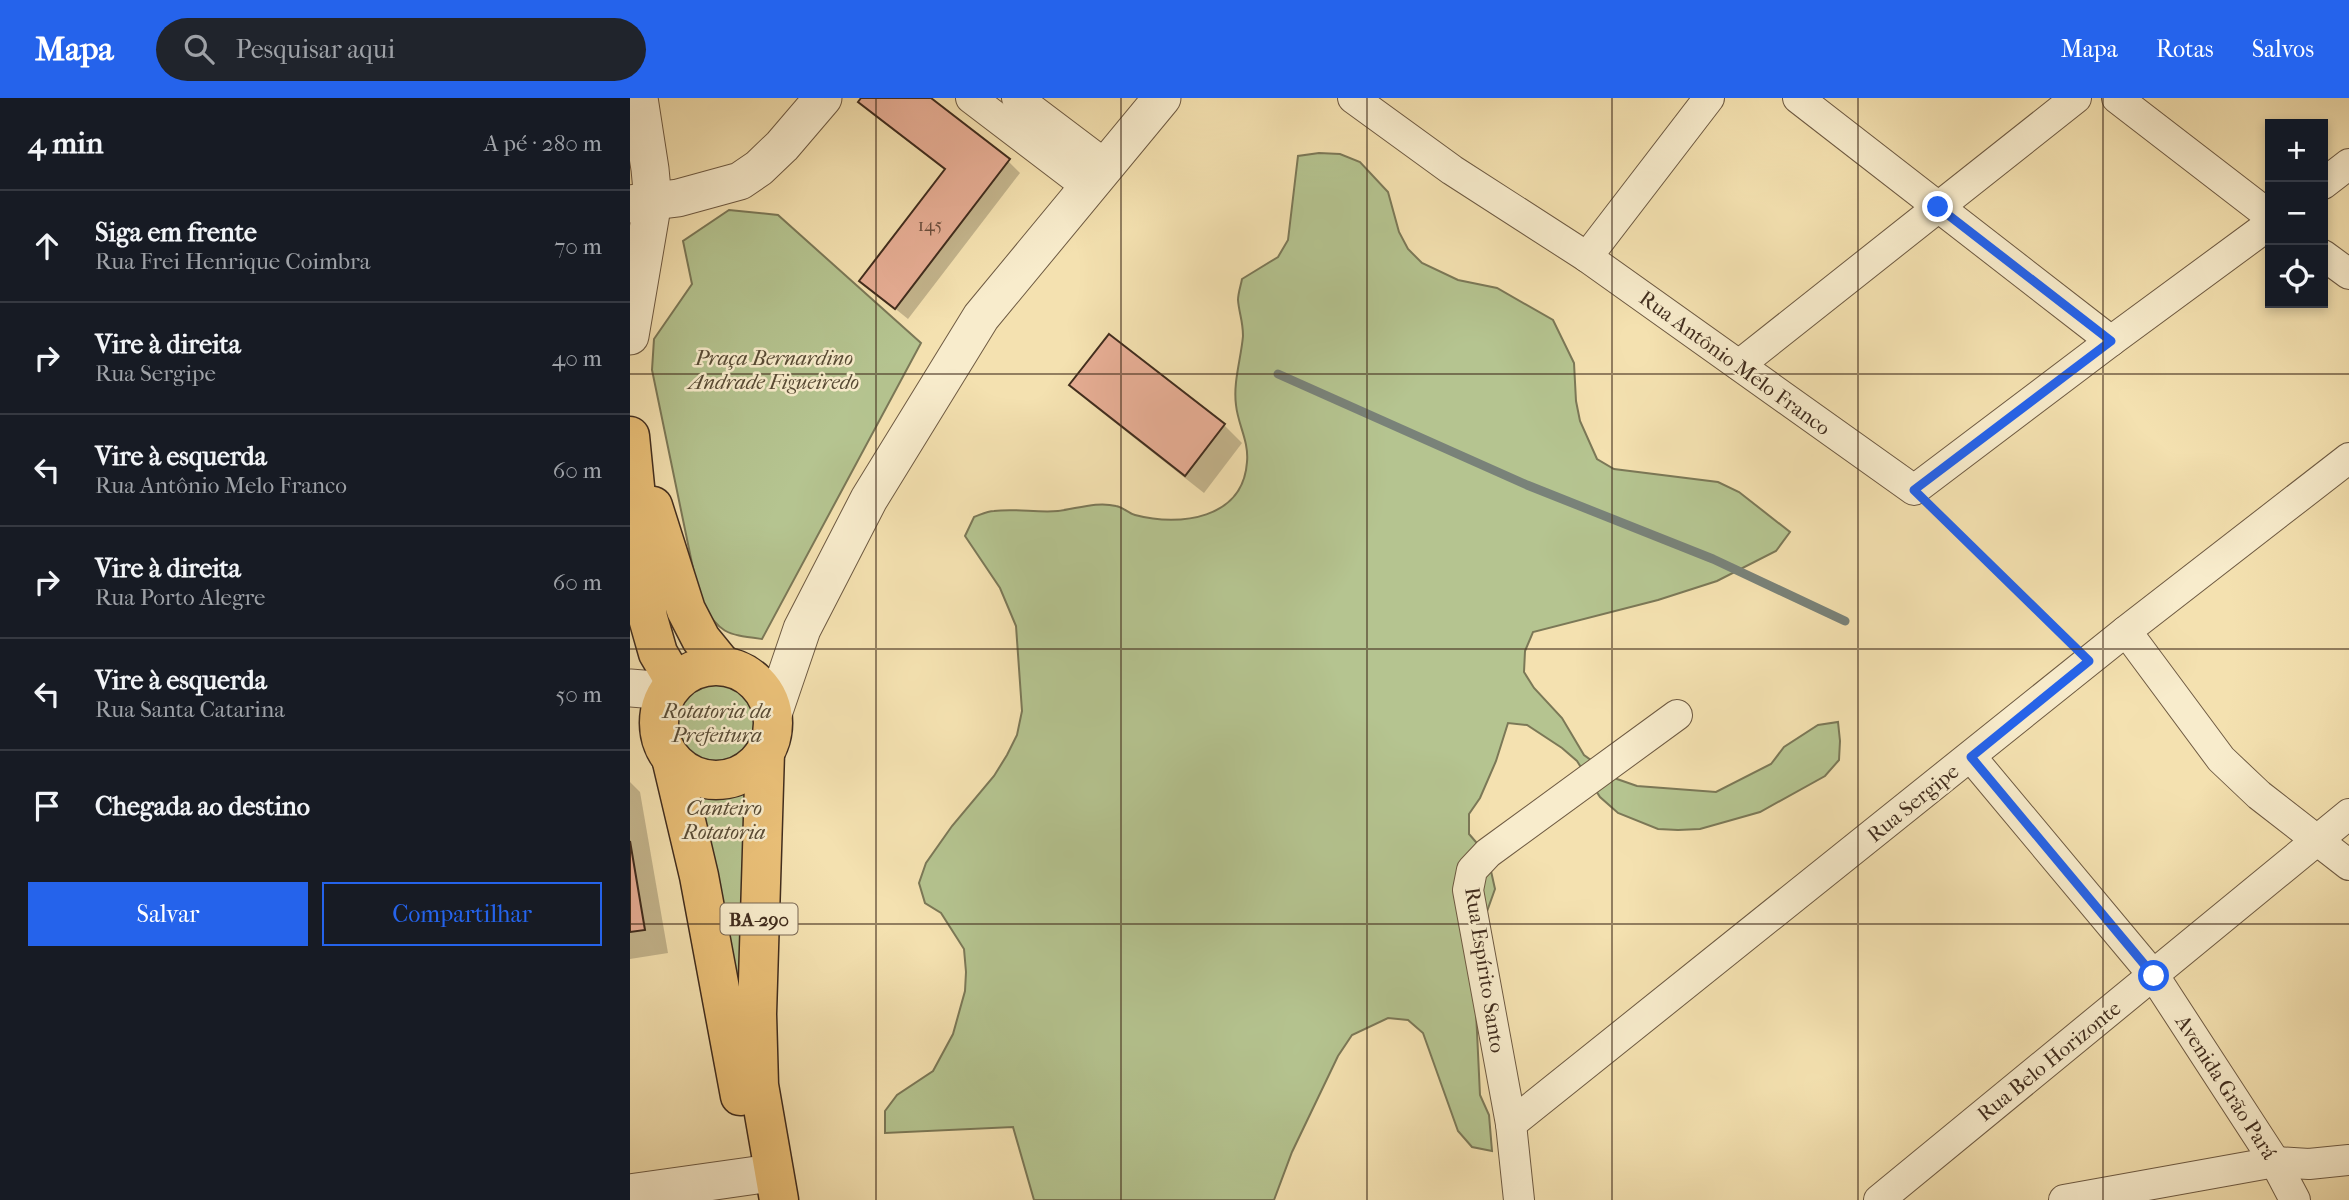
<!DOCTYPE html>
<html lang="pt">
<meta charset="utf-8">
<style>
:root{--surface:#171b24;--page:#20242c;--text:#f1f3f6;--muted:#9ea1a6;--line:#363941;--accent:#2563eb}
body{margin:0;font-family:"IM FELL French Canon",serif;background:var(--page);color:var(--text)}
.controls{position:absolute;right:21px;top:21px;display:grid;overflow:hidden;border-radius:0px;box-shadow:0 4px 10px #0003}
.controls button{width:63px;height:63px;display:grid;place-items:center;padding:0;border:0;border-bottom:2px solid var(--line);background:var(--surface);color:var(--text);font:35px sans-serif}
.stop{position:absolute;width:21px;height:21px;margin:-16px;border:5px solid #2563eb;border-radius:50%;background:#fff}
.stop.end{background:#2563eb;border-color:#fff;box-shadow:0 2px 7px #0008}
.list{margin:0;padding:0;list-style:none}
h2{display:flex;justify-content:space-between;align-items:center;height:91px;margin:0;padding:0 28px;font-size:30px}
h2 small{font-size:23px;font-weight:400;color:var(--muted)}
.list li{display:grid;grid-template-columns:46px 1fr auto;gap:21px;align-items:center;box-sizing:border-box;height:112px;padding:0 28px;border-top:2px solid var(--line)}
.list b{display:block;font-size:26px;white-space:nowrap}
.list p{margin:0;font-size:23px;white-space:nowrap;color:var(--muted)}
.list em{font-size:23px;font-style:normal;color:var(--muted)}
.actions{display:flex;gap:14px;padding:21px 28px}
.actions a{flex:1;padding:16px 0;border:2px solid var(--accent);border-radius:0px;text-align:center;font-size:24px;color:var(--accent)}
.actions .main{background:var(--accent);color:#fff}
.icon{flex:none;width:38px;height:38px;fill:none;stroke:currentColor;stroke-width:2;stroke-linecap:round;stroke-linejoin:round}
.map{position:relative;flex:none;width:1719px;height:1102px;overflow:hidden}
header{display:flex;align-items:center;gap:42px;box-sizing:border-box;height:98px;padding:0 35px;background:var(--accent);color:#fff}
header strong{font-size:33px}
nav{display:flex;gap:38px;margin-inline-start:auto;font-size:24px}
.search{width:490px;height:63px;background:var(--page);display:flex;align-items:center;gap:18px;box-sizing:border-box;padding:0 24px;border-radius:38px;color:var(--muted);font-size:26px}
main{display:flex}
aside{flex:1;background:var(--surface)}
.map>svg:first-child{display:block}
.green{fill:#b5c490;stroke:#7b7857;stroke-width:2}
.shadow{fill:#0003}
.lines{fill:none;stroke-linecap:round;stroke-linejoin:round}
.stream{stroke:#798279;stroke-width:9}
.building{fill:#e7ae95;stroke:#412d1e;stroke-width:2}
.minor-casing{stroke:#6e5a42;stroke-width:32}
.tertiary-casing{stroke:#6e5a42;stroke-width:39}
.primary-casing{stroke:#412d1e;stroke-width:41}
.path{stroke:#412d1e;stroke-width:4.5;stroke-dasharray:5 3.5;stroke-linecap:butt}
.minor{stroke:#f8eccc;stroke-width:30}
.tertiary{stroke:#f8eccc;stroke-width:37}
.primary{stroke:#eac078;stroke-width:38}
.route{stroke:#2563eb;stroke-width:9}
.grid{fill:none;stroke:#412d1e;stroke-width:2;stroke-opacity:0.55}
.labels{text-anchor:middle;stroke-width:5;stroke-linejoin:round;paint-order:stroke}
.number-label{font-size:18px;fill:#6a4d3c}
.shield{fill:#f8eccc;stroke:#786652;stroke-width:2}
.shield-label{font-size:19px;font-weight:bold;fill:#412d1e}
.park-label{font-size:21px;font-style:italic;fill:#584b35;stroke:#f8eccc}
.street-label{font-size:21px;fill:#412d1e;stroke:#f8eccc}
</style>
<header>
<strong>Mapa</strong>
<div class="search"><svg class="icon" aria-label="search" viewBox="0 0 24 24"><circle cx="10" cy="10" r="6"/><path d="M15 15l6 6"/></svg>Pesquisar aqui</div>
<nav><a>Mapa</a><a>Rotas</a><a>Salvos</a></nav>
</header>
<main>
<aside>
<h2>4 min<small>A pé · 280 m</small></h2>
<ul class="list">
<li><svg class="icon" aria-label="ahead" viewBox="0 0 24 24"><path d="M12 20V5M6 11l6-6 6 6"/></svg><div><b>Siga em frente</b><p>Rua Frei Henrique Coimbra</p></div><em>70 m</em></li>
<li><svg class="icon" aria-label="right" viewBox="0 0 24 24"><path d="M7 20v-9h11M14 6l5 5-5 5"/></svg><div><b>Vire à direita</b><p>Rua Sergipe</p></div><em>40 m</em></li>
<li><svg class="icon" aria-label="left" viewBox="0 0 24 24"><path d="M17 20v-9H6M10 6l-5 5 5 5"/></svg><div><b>Vire à esquerda</b><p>Rua Antônio Melo Franco</p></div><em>60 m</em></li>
<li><svg class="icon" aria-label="right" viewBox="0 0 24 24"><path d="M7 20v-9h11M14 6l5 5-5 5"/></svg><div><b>Vire à direita</b><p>Rua Porto Alegre</p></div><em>60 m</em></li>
<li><svg class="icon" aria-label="left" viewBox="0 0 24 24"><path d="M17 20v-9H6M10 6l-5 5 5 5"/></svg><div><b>Vire à esquerda</b><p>Rua Santa Catarina</p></div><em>50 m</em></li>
<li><svg class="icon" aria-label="arrive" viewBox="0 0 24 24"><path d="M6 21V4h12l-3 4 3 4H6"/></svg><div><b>Chegada ao destino</b></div></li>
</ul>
<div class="actions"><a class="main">Salvar</a><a>Compartilhar</a></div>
</aside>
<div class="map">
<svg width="1719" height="1102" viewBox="0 0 1719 1102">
<rect width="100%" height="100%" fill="#f4e1b0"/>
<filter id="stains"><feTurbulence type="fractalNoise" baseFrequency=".00286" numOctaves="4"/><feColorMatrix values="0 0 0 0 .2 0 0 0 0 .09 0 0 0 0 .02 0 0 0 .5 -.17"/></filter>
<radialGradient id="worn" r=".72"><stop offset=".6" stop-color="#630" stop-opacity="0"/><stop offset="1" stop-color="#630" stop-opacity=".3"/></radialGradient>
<!-- green -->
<g class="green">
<path d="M 689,55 L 710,56 L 730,64 L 758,94 L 769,134 L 778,151 L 792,165 L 828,182 L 867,190 L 923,222 L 944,265 L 946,303 L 950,323 L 967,361 L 984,371 L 1088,384 L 1109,394 L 1160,434 L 1146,453 L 1087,483 L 1028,502 L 903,534 L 895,553 L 894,574 L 904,590 L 932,620 L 954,657 L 987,681 L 1007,688 L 1086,694 L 1141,666 L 1154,649 L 1188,627 L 1208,624 L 1210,643 L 1209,662 L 1195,678 L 1130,714 L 1070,731 L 1048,732 L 1028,731 L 988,715 L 970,699 L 947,663 L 932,650 L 897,627 L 878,625 L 866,663 L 850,700 L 839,716 L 839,736 L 853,752 L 861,773 L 865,791 L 850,833 L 845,892 L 850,997 L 859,1017 L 862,1053 L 842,1049 L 828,1033 L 793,935 L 778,922 L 758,920 L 722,937 L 708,958 L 662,1054 L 644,1102 L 404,1102 L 383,1029 L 255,1035 L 255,1013 L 267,997 L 303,973 L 323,936 L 335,893 L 336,874 L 334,851 L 311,815 L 295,805 L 289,785 L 296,765 L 322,728 L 364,678 L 377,657 L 387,637 L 392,613 L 386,528 L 370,490 L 335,438 L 344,419 C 350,417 357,413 364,413 C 385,410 407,415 428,413 C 446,411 467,403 486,408 C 493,409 498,415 505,417 C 550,429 613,421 617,364 C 619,343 608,327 606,307 C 603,284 611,261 613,238 C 613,223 609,215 608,202 C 608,195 611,187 612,181 L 648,159 L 658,142 L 668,58 Z"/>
<path d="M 99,112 L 148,117 L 291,245 L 132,541 C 94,536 92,536 70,504 L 22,272 L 24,241 L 62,186 L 53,143 Z"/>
<path d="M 86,576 C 105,577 117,585 130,598 C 136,648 139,648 95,678 C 81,676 61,675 50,664 C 43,657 38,643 38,634 C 35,599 52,582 86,576 Z"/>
<path d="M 126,679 L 117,927 L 56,685 C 86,698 98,695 126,679 Z"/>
</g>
<!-- shadow -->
<g class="shadow">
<polygon points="233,0 298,0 378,63 390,75 278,221 231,183 316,73 242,16 230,4"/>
<polygon points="442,287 594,327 612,345 574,395 460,305"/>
<polygon points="0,684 10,694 38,855 0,861"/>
</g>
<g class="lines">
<!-- stream -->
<polyline class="stream" points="648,276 897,387 1083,461 1215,523"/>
</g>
<!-- building -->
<g class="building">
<polygon points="231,0 301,0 380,61 265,211 229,183 315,71 228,4"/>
<polygon points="479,236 595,326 555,378 439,287"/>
<polygon points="0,743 15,832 0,834"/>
</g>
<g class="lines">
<defs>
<g id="minor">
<polyline points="341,0 459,90"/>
<polyline points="387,0 477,68"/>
<polyline points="723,0 822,72 957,159 1284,392 1481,243 1640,126"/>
<polyline points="1168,0 1481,243"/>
<polyline points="1487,0 1640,118"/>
<polyline points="1693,86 1719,66"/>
<polyline points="1693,157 1719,176"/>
<polyline points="957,159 1079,0"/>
<polyline points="1109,267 1446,0"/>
<polyline points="1496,533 1591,661 1629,697 1719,767"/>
<polyline points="1341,659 1524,878 1645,1064 1665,1102"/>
<polyline points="881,1026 1496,533 1719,360"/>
<polyline points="889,1102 881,1026 838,792 842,772 858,755 1047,617"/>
<polyline points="1249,1102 1719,716"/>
<polyline points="1434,1102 1645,1064 1679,1066 1719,1062"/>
</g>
<g id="tertiary">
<polyline points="0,106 48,100 110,83 129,70 152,48 193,0"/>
<polyline points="0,238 23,103 20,71 9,0"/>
<polyline points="0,590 38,593"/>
<polyline points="142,619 172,531 239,401 351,219 532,0"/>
<polyline points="0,1095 127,1077"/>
</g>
<g id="primary">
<polyline points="0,338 18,520 28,555 45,584"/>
<polyline points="23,408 56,512 71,541 93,568"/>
<circle cx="86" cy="625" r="57"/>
<polyline points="135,654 127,916 129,987 149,1102"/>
<polyline points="42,664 69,778 110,998"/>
</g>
</defs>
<!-- minor casing -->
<use href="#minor" class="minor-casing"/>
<!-- tertiary casing -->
<use href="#tertiary" class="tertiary-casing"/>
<!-- primary casing -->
<use href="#primary" class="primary-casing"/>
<!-- path -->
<polyline class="path" points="1305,412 1439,543"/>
<!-- minor -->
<use href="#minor" class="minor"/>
<!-- tertiary -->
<use href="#tertiary" class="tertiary"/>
<!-- primary -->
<use href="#primary" class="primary"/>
</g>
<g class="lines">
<!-- route -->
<polyline class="route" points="1308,109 1481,243 1284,392 1459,563 1341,659 1524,878"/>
</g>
<!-- grid -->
<path class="grid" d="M 246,0 L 246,1102M 491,0 L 491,1102M 737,0 L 737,1102M 982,0 L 982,1102M 1228,0 L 1228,1102M 1473,0 L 1473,1102M 0,276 L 1719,276M 0,551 L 1719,551M 0,826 L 1719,826"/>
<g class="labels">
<!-- number labels -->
<g class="number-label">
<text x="300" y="133">145</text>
</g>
<!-- shield labels -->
<rect class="shield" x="90.5" y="805.5" width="77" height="31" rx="5"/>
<g class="shield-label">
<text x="129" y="828">BA-290</text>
</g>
<!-- park labels -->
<g class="park-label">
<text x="144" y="267">Praça Bernardino<tspan x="144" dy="24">Andrade Figueiredo</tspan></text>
<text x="87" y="620">Rotatoria da<tspan x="87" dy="24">Prefeitura</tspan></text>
<text x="94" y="717">Canteiro<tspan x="94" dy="24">Rotatoria</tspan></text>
</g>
<!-- street labels -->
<g class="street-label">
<text transform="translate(1105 265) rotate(36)" y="7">Rua Antônio Melo Franco</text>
<text transform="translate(1283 705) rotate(-39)" y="7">Rua Sergipe</text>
<text transform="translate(855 872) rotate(81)" y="7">Rua Espírito Santo</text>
<text transform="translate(1419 963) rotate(-39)" y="7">Rua Belo Horizonte</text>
<text transform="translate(1596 989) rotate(57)" y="7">Avenida Grão Pará</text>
</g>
</g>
<rect width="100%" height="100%" filter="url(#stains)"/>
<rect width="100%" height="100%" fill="url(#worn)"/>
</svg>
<div class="controls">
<button>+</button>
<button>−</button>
<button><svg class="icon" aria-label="locate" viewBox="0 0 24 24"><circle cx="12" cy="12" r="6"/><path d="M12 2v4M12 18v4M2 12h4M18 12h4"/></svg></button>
</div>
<div class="stop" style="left:1524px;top:878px"></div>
<div class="stop end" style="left:1308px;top:109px"></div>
</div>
</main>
